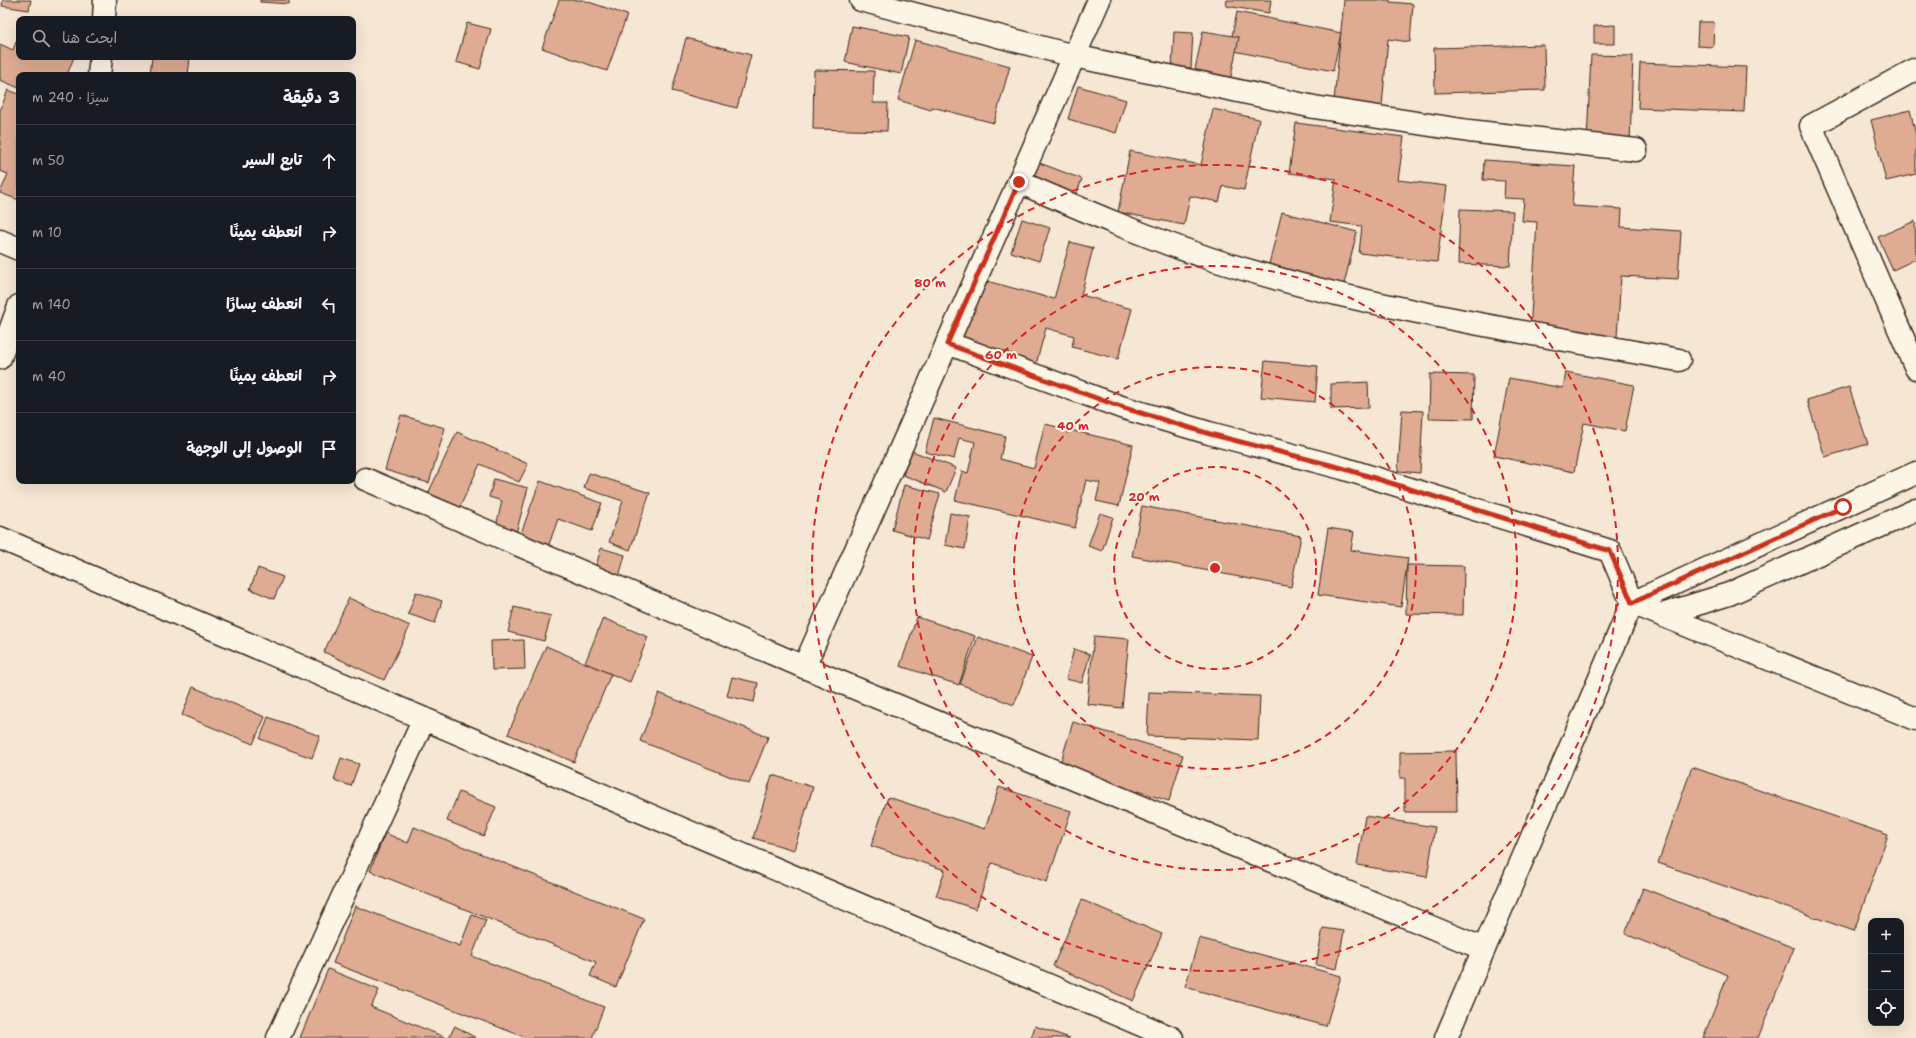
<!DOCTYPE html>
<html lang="ar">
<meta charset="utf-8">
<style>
:root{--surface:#171b24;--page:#242831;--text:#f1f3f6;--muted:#9ea1a6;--line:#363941}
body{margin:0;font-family:"Shantell Sans","Playpen Sans Arabic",sans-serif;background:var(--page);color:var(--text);direction:rtl}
.controls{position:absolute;right:12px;bottom:12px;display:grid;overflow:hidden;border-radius:8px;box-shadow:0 4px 16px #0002}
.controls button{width:36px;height:36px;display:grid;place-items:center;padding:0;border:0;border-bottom:1px solid var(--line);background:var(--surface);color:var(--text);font:20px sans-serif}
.stop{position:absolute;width:12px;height:12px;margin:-9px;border:3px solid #c8321e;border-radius:50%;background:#fff}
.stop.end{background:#c8321e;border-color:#fff;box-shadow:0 1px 4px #0008}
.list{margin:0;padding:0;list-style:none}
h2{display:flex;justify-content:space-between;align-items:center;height:52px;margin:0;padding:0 16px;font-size:17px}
h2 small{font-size:13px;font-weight:400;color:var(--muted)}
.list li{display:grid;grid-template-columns:26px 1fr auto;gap:12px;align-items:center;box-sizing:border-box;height:72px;padding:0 16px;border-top:1px solid var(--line)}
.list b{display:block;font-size:15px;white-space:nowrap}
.list em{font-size:13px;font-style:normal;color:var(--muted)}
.icon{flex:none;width:22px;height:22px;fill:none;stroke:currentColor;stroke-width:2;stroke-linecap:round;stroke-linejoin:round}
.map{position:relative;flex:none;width:1916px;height:1038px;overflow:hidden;direction:ltr}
.search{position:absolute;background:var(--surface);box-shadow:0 4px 16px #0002;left:16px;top:16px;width:340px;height:44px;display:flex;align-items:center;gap:10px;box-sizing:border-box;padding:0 14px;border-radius:8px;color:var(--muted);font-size:15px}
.panel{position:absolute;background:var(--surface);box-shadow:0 4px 16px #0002;left:16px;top:72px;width:340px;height:412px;border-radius:8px;direction:rtl}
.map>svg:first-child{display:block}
.building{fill:#dfab92;stroke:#3b2a1e}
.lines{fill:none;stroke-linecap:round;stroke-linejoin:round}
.minor-casing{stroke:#3b2a1e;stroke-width:25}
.minor{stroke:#fcf5e5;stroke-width:22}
.route{stroke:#c8321e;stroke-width:5}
.ring{fill:none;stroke:#d62828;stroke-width:2;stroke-dasharray:7 5}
.centre{fill:#d62828;stroke:#fcf5e5;stroke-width:2}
.ring-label{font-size:12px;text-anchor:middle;font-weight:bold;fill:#d62828;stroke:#fcf5e5;stroke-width:4;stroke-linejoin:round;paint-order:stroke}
</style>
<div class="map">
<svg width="1916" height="1038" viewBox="0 0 1916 1038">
<rect width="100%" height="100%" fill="#f6e6d4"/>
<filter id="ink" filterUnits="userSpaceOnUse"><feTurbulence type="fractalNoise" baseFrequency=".025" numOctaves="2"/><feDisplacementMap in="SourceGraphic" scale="8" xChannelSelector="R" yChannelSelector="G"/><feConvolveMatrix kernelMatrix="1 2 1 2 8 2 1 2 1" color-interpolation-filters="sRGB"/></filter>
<g filter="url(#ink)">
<!-- building -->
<g class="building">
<polygon points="3,0 31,0 29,10 2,6"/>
<polygon points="260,0 289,0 289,4 260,2"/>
<polygon points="559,0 583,0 627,15 607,71 542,48"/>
<polygon points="1227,0 1271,0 1269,13 1226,6"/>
<polygon points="1344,0 1390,0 1390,2 1413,4 1410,42 1388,39 1382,106 1334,101"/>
<polygon points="1237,12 1341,33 1333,71 1229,50"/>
<polygon points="1698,22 1714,22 1713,47 1697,46"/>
<polygon points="467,23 491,29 480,69 456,62"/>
<polygon points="1615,25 1615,44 1594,44 1594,26"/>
<polygon points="852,26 909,37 901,74 845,62"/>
<polygon points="1203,31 1239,37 1230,81 1194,74"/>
<polygon points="1174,32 1193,33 1191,68 1172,67"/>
<polygon points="19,34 19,57 74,57 67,75 19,75 19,88 0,80 0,44 13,50"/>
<polygon points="686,38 751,55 737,108 672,91"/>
<polygon points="915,40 1010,66 994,123 932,107 931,110 898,100"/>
<polygon points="1544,45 1545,90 1435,93 1434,48"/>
<polygon points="1591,55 1633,56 1630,143 1587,141"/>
<polygon points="152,57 190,57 188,75 150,75"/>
<polygon points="1640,63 1746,67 1744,112 1638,108"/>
<polygon points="814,70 874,71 873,103 888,103 887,131 813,129"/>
<polygon points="1078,86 1126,100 1116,133 1068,119"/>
<polygon points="8,90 19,94 19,200 0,193 8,174 0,171 0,111"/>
<polygon points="1213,109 1259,119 1244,190 1223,186 1219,202 1190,196 1184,225 1118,212 1130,151 1201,165"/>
<polygon points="1910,110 1916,135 1916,174 1886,181 1871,120"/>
<polygon points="1296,123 1404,137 1398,180 1447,186 1437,262 1359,253 1362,226 1330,222 1336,179 1289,173"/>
<polygon points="1484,160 1575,166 1572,206 1622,209 1621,227 1681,231 1678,279 1621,276 1617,337 1530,331 1537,222 1522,221 1524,199 1504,198 1505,181 1483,180"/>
<polygon points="1037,162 1082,179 1074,200 1029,184"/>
<polygon points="1460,209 1513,211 1510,266 1458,264"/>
<polygon points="1282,212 1357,232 1344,284 1269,264"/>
<polygon points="1022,219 1050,228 1039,261 1011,252"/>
<polygon points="1915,221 1916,259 1893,270 1878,237"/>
<polygon points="1070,242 1093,248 1081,295 1132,309 1118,359 1072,347 1074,336 1046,328 1036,364 961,343 979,279 1054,299"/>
<polygon points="1265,361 1318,366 1315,402 1261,397"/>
<polygon points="1566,372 1634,385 1625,431 1584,423 1574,472 1494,456 1509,378 1563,388"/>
<polygon points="1430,374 1474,375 1473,419 1429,418"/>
<polygon points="1368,382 1369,408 1331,409 1331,384"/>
<polygon points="1849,387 1868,444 1825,457 1807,400"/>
<polygon points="1402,410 1423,411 1420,473 1398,471"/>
<polygon points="401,415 445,428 429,483 385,470"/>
<polygon points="934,418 1005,436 1000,459 1034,468 1045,424 1133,445 1119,506 1096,501 1100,483 1086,480 1075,528 955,500 962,471 968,473 975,442 959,438 954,459 925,452"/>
<polygon points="457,432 528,464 519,482 480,464 457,513 426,498"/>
<polygon points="912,451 956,468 946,492 903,475"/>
<polygon points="589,473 650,493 630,550 609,542 623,501 584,488"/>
<polygon points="494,479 528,488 515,537 495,531 502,501 489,497"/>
<polygon points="540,481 602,503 592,531 558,519 548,547 520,536"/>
<polygon points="904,485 940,494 927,540 892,530"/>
<polygon points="1142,506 1301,536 1291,587 1132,556"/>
<polygon points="950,513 970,517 965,549 945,545"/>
<polygon points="1100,513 1113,517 1102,551 1088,546"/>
<polygon points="1328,528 1354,532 1351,550 1408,558 1401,607 1318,595"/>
<polygon points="601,548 625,555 619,577 595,570"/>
<polygon points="1407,565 1464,566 1463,615 1406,614"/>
<polygon points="258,568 283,577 274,599 250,589"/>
<polygon points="416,592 442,601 435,623 408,614"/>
<polygon points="349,598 410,626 384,680 324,652"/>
<polygon points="514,607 551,616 544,641 508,632"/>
<polygon points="917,617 975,636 959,685 900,666"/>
<polygon points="603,618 648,637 630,682 585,663"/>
<polygon points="1094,636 1129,639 1122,708 1087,704"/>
<polygon points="978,637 1032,657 1014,705 960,684"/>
<polygon points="524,640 525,669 492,670 491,641"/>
<polygon points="546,646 611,674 574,762 508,734"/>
<polygon points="1074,649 1090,654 1082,683 1066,679"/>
<polygon points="732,677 758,683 754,702 727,696"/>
<polygon points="193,687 265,717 253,744 182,715"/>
<polygon points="1149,692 1260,696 1258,740 1147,736"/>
<polygon points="659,693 768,737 749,784 640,741"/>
<polygon points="268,717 320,736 312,758 260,739"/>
<polygon points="1073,722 1183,755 1169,801 1137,791 1134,801 1056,777"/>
<polygon points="1456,751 1457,812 1405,812 1405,778 1400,778 1400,752"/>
<polygon points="341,758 359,764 351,786 334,780"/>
<polygon points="1692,767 1888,835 1854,931 1658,863"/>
<polygon points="772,775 813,787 794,850 753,838"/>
<polygon points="999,787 1071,811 1047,882 992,863 976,909 936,896 945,870 871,846 888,797 985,829"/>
<polygon points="459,792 496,807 484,836 447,821"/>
<polygon points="1365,816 1435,827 1427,877 1357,865"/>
<polygon points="414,827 644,919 616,987 590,976 596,962 370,871 385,833 408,843"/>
<polygon points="1643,888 1794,948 1758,1038 1703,1038 1728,975 1625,934"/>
<polygon points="1082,900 1162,934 1133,1001 1053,966"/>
<polygon points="355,906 460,946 472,915 486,920 472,956 604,1007 592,1038 527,1038 333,963"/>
<polygon points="1323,928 1344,931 1337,969 1316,965"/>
<polygon points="1199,938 1341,976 1326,1026 1185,987"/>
<polygon points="328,969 379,990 371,1007 447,1038 300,1038"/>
<polygon points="455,1026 476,1038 449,1037"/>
<polygon points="1035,1026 1070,1038 1031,1038"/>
</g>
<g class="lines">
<defs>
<g id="minor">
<polyline points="861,0 1074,56 1314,107 1469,131 1636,150"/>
<polyline points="104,19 105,0"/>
<polyline points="1916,69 1811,126 1916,368"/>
<polyline points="99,75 101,57"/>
<path d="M 1019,182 C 1083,210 1148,238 1214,260 C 1365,308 1524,332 1679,360"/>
<polyline points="0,241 19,249"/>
<polyline points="947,343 1121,407 1209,433 1342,468 1610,551 1632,603 1916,473"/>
<polyline points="0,358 19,306"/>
<polyline points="365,479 804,667 1484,949"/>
<polyline points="0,538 1172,1038"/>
<polyline points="1662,615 1729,594 1916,510"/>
<polyline points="804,667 1099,0"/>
<polyline points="278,1038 424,719"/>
<polyline points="1446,1038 1632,603 1916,719"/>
</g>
</defs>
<!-- minor casing -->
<use href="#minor" class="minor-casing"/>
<!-- minor -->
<use href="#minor" class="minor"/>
</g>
</g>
<g class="lines" filter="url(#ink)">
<!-- route -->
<polyline class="route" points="1019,182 947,344 1121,407 1210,434 1342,468 1610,551 1632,603 1843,507"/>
</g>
<!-- distance rings -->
<g class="ring">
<circle cx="1215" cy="568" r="101"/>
<circle cx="1215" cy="568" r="201"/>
<circle cx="1215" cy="568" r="302"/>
<circle cx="1215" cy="568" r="403"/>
</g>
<circle cx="1215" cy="568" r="6" class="centre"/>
<g class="ring-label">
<text x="930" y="287">80 m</text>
<text x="1001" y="359">60 m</text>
<text x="1073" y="430">40 m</text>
<text x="1144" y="501">20 m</text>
</g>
</svg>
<div class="controls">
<button>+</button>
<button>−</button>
<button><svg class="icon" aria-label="locate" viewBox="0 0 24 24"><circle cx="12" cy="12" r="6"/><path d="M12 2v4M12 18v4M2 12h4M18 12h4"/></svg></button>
</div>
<div class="stop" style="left:1843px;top:507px"></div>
<div class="stop end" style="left:1019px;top:182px"></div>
<div class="search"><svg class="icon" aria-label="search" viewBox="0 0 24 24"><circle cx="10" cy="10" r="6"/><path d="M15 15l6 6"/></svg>ابحث هنا</div>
<section class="panel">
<h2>3 دقيقة<small>سيرًا · 240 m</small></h2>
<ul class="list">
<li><svg class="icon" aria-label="ahead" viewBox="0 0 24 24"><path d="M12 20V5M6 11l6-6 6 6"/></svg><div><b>تابع السير</b></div><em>50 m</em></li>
<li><svg class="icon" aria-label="right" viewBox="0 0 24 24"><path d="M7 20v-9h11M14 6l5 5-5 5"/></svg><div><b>انعطف يمينًا</b></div><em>10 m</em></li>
<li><svg class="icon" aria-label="left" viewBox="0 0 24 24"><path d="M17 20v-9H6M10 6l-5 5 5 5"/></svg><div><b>انعطف يسارًا</b></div><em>140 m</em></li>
<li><svg class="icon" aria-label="right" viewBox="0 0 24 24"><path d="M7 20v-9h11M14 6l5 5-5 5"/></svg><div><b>انعطف يمينًا</b></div><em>40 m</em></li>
<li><svg class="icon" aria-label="arrive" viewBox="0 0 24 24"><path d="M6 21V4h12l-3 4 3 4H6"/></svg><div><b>الوصول إلى الوجهة</b></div></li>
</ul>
</section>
</div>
